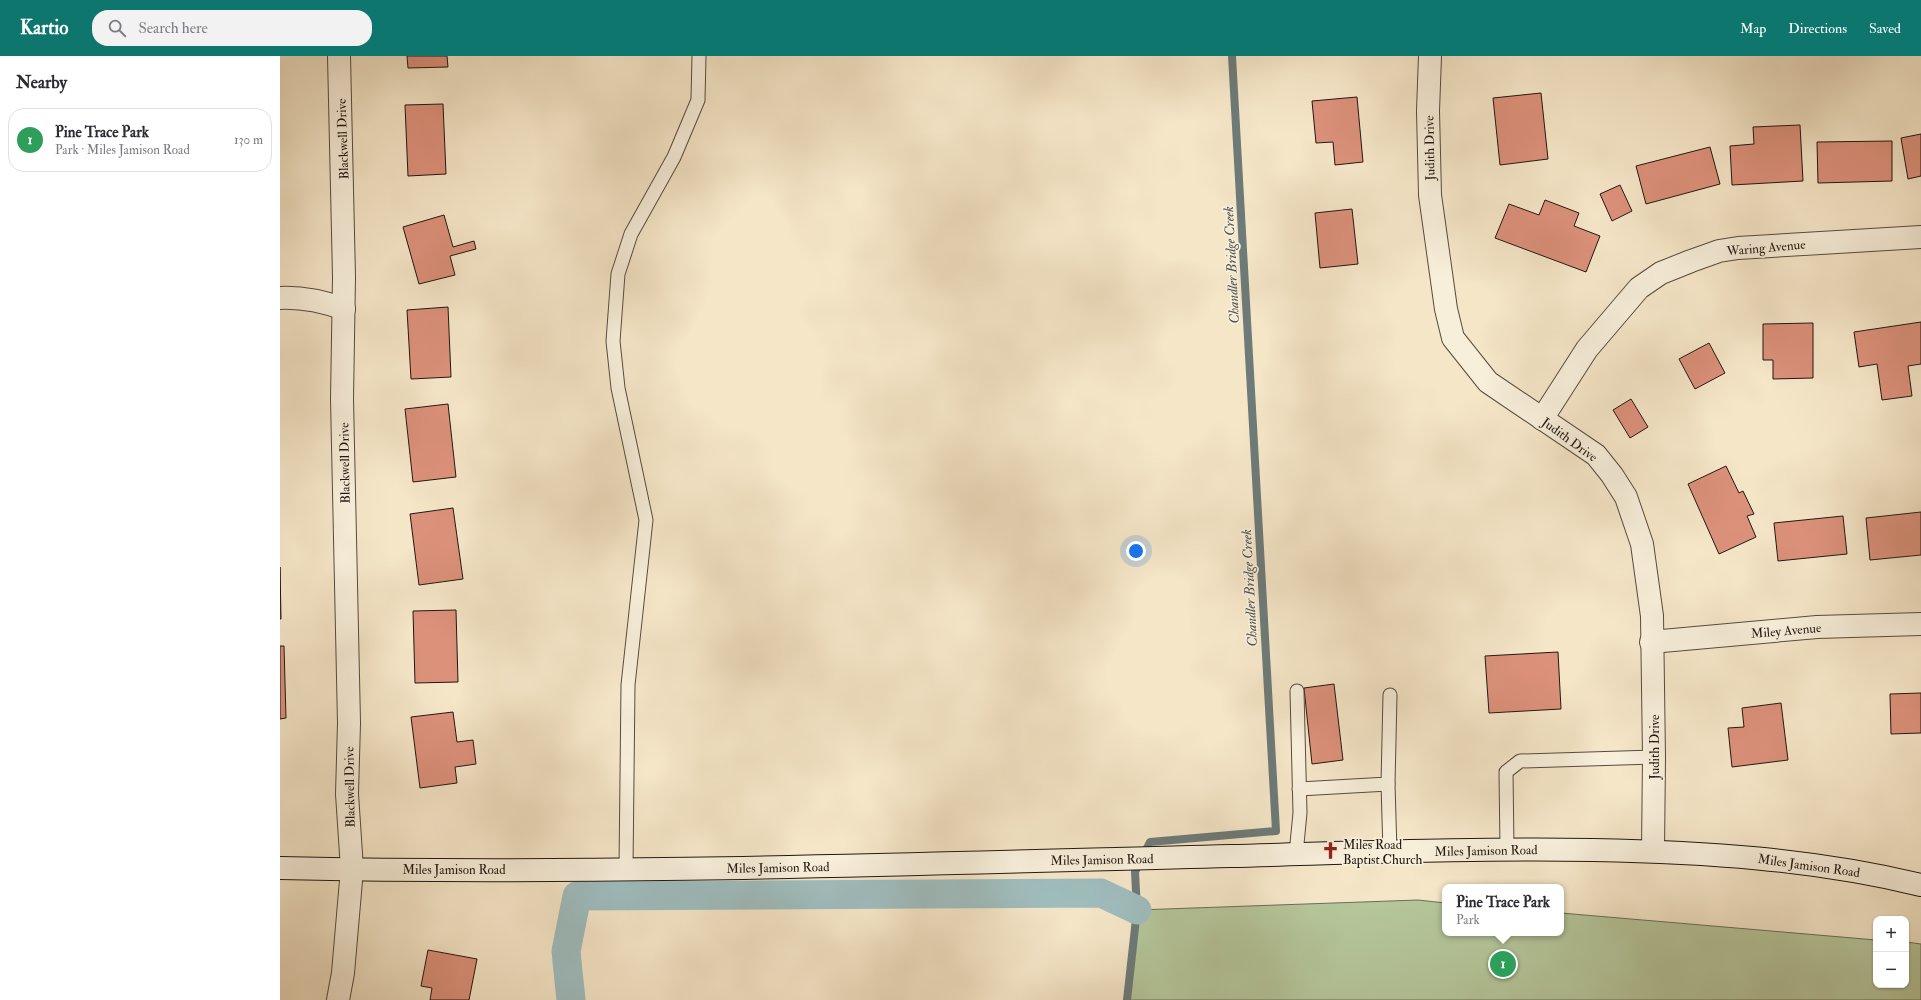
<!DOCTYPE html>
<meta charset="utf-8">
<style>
:root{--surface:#fff;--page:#f2f2f3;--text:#2b2b33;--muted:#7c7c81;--line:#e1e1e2;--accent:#0f766e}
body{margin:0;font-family:"IM FELL Double Pica",serif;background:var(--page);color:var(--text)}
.controls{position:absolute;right:12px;bottom:12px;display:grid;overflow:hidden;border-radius:8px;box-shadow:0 1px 3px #0004}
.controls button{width:36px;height:36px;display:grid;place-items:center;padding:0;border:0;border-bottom:1px solid var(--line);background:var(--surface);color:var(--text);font:20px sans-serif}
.you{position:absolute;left:856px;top:495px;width:14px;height:14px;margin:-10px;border:3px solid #fff;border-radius:50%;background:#1a73e8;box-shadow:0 0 0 6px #1a73e833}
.badge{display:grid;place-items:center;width:26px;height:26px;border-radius:50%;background:var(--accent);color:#fff;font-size:13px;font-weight:700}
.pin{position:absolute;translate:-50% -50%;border:2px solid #fff;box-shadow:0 1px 4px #0006}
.popup{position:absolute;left:1162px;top:828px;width:122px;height:52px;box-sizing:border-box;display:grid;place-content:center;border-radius:8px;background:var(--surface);filter:drop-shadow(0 1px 3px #0005);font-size:13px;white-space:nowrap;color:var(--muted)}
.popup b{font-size:15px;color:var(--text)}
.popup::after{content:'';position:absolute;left:50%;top:100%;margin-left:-8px;border:8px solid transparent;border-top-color:var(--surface)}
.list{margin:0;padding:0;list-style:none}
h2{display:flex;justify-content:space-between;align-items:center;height:52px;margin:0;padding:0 16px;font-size:17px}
h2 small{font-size:13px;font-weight:400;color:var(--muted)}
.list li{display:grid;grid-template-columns:26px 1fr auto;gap:12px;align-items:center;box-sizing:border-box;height:64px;margin:0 8px 8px;padding:0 8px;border:1px solid var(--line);border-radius:16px}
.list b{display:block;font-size:15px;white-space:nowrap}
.list p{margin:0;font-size:13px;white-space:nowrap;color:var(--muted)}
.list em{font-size:13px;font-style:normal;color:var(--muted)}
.icon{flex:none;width:22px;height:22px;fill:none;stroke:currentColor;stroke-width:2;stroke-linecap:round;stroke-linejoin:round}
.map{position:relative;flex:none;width:1641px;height:944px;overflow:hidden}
header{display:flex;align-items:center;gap:24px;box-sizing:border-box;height:56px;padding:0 20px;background:var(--accent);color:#fff}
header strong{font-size:19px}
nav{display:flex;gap:22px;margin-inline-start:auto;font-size:14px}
.search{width:280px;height:36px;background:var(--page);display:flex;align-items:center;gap:10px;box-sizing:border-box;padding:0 14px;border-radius:16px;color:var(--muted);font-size:15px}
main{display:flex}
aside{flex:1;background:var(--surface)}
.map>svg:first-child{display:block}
.green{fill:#b5c69b;stroke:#6b6e56}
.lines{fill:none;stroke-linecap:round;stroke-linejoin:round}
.stream{stroke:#6d7b79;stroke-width:8}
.canal{stroke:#9fbdbe;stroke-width:29}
.building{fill:#dc917b;stroke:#211711}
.lane-casing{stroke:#564b3f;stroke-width:15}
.street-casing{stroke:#564b3f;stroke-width:24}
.secondary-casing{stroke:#211711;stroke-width:24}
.lane{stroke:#f8efdb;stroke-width:13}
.street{stroke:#f8efdb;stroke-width:22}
.secondary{stroke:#f8efdb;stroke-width:22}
.labels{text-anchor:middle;stroke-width:3.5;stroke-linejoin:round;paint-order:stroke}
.street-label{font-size:13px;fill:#211711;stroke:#f8efdb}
.poi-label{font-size:13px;fill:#211711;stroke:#f8efdb;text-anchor:start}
.water-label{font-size:14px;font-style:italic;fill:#4d514e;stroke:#f8efdb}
</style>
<header>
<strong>Kartio</strong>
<div class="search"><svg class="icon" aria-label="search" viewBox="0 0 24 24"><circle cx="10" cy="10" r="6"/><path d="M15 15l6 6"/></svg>Search here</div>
<nav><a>Map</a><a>Directions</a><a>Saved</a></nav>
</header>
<main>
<aside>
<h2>Nearby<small></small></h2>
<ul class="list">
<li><span class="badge" style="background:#2e9e5b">1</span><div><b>Pine Trace Park</b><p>Park · Miles Jamison Road</p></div><em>130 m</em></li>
</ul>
</aside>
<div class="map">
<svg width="1641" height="944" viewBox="0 0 1641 944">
<rect width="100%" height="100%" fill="#f5e6c8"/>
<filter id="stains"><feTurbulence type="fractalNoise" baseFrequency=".005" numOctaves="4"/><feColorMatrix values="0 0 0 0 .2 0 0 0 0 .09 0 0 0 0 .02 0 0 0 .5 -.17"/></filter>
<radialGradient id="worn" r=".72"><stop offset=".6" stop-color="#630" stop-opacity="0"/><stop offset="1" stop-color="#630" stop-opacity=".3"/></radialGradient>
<!-- green -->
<polygon class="green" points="1138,844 1165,847 1165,877 1281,877 1281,857 1596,884 1596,929 1626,929 1626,886 1641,888 1641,944 847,944 857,854"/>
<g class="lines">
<!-- stream -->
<polyline class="stream" points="847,944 857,854 855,816 870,786 996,775 952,0"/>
<!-- canal -->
<polyline class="canal" points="291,944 286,895 297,840 821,837 857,854"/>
</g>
<!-- building -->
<g class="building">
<polygon points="127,0 167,0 168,11 128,12"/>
<polygon points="1261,37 1268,103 1220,109 1213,42"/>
<polygon points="1077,41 1083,106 1055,109 1053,86 1036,87 1032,45"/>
<polygon points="163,48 166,118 128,120 125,49"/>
<polygon points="1520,69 1523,125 1452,129 1450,90 1474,88 1473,71"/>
<polygon points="1641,78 1641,120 1628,123 1621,82"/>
<polygon points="1612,85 1612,125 1538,127 1537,86"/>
<polygon points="1430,91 1440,128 1366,148 1356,110"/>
<polygon points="1340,129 1352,155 1332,165 1320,138"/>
<polygon points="1265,144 1299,157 1294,170 1320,180 1306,216 1215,182 1229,148 1259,159"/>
<polygon points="1072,153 1078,208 1040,212 1035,157"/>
<polygon points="164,159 173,191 194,185 196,193 170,200 175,219 139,228 123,171"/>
<polygon points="168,251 171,321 131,323 127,254"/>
<polygon points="1641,266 1641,308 1628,310 1632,340 1602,344 1597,308 1579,311 1574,276"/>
<polygon points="1533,267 1533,322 1493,323 1493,304 1483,304 1483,268"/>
<polygon points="1429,287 1445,317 1415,333 1399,303"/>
<polygon points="1351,343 1368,371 1350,382 1333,354"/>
<polygon points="168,348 176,421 133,426 125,353"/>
<polygon points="1446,410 1459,437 1463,435 1474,458 1467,460 1476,481 1439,498 1408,428"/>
<polygon points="173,452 183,523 139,529 130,458"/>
<polygon points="1641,456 1641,499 1590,504 1586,462"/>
<polygon points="1563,460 1567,498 1498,505 1494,467"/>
<polygon points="0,511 1,563 0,563"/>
<polygon points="176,554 178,626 135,627 133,555"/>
<polygon points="0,590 4,590 6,662 0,663"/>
<polygon points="1278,596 1281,653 1209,657 1205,600"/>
<polygon points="1054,628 1063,704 1032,708 1024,632"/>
<polygon points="1641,637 1641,677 1611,678 1610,638"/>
<polygon points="1501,647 1508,704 1452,711 1448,672 1464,671 1462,652"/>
<polygon points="173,656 177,686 193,684 196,708 175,711 177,727 140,732 131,661"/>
<polygon points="148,894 197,903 189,944 150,944 152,932 141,930"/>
</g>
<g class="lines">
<defs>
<g id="lane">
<polyline points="1108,728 1110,796"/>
<polyline points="1019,733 1108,728 1110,639"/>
<polyline points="1227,793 1226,716 1240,705 1374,701"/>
<polyline points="1016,798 1020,757 1017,635"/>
<polyline points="346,813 348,629 366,464 338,332 333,285 338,218 351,178 394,101 418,44 419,0"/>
</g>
<g id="street">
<polyline points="1150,0 1148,55 1150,139 1166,253 1173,282 1208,326 1316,399 1332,419 1346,441 1362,488 1372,560 1374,701 1373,795"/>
<path d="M 0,242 C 23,241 42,245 64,253"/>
<polyline points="1262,363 1307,293 1359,232 1381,217 1411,205 1439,195 1458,192 1641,181"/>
<polyline points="1371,586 1537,571 1641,568"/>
<polyline points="58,944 63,917 72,813 67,738 69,667 62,343 64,221 59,0"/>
</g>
<path id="secondary" d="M 0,812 C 317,819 633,808 950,800 C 1071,797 1192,792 1313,794 C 1424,796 1533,803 1641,829"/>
</defs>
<!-- lane casing -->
<use href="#lane" class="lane-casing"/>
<!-- street casing -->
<use href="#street" class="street-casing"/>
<!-- secondary casing -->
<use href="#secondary" class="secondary-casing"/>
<!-- lane -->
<use href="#lane" class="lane"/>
<!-- street -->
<use href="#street" class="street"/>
<!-- secondary -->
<use href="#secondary" class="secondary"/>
</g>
<!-- icons -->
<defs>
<symbol id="church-bare" viewBox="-9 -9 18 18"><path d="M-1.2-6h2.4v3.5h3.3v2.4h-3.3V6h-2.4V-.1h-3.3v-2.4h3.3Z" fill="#8f2418" stroke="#f8efdb" stroke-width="2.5" paint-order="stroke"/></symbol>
</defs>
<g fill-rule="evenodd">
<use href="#church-bare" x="1038" y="782" width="25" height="25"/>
</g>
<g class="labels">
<!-- street labels -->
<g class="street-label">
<text transform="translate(62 83) rotate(-92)" y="5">Blackwell Drive</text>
<text transform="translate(1149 92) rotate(-91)" y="5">Judith Drive</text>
<text transform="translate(1486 191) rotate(-5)" y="5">Waring Avenue</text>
<text transform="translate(1290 383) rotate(36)" y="5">Judith Drive</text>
<text transform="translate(64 407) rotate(-91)" y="5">Blackwell Drive</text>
<text transform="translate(1506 574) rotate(-5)" y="5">Miley Avenue</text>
<text transform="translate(1374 691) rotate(-90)" y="5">Judith Drive</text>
<text transform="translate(69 731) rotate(-91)" y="5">Blackwell Drive</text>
<text transform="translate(1206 794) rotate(-1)" y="5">Miles Jamison Road</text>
<text transform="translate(822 803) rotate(-1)" y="5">Miles Jamison Road</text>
<text transform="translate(1529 809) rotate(8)" y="5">Miles Jamison Road</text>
<text transform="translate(498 811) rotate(-1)" y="5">Miles Jamison Road</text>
<text x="174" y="818">Miles Jamison Road</text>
</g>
<!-- poi labels -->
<g class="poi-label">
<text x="1063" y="793">Miles Road<tspan x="1063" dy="15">Baptist Church</tspan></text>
</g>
<!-- water labels -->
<g class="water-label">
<text transform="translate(951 209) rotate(-93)" y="5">Chandler Bridge Creek</text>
<text transform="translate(969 532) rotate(-93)" y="5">Chandler Bridge Creek</text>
</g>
</g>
<rect width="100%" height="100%" filter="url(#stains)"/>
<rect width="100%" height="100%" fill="url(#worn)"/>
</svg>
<div class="controls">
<button>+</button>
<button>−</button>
</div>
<div class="you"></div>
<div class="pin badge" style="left:1223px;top:908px;background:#2e9e5b">1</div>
<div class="popup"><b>Pine Trace Park</b>Park</div>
</div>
</main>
